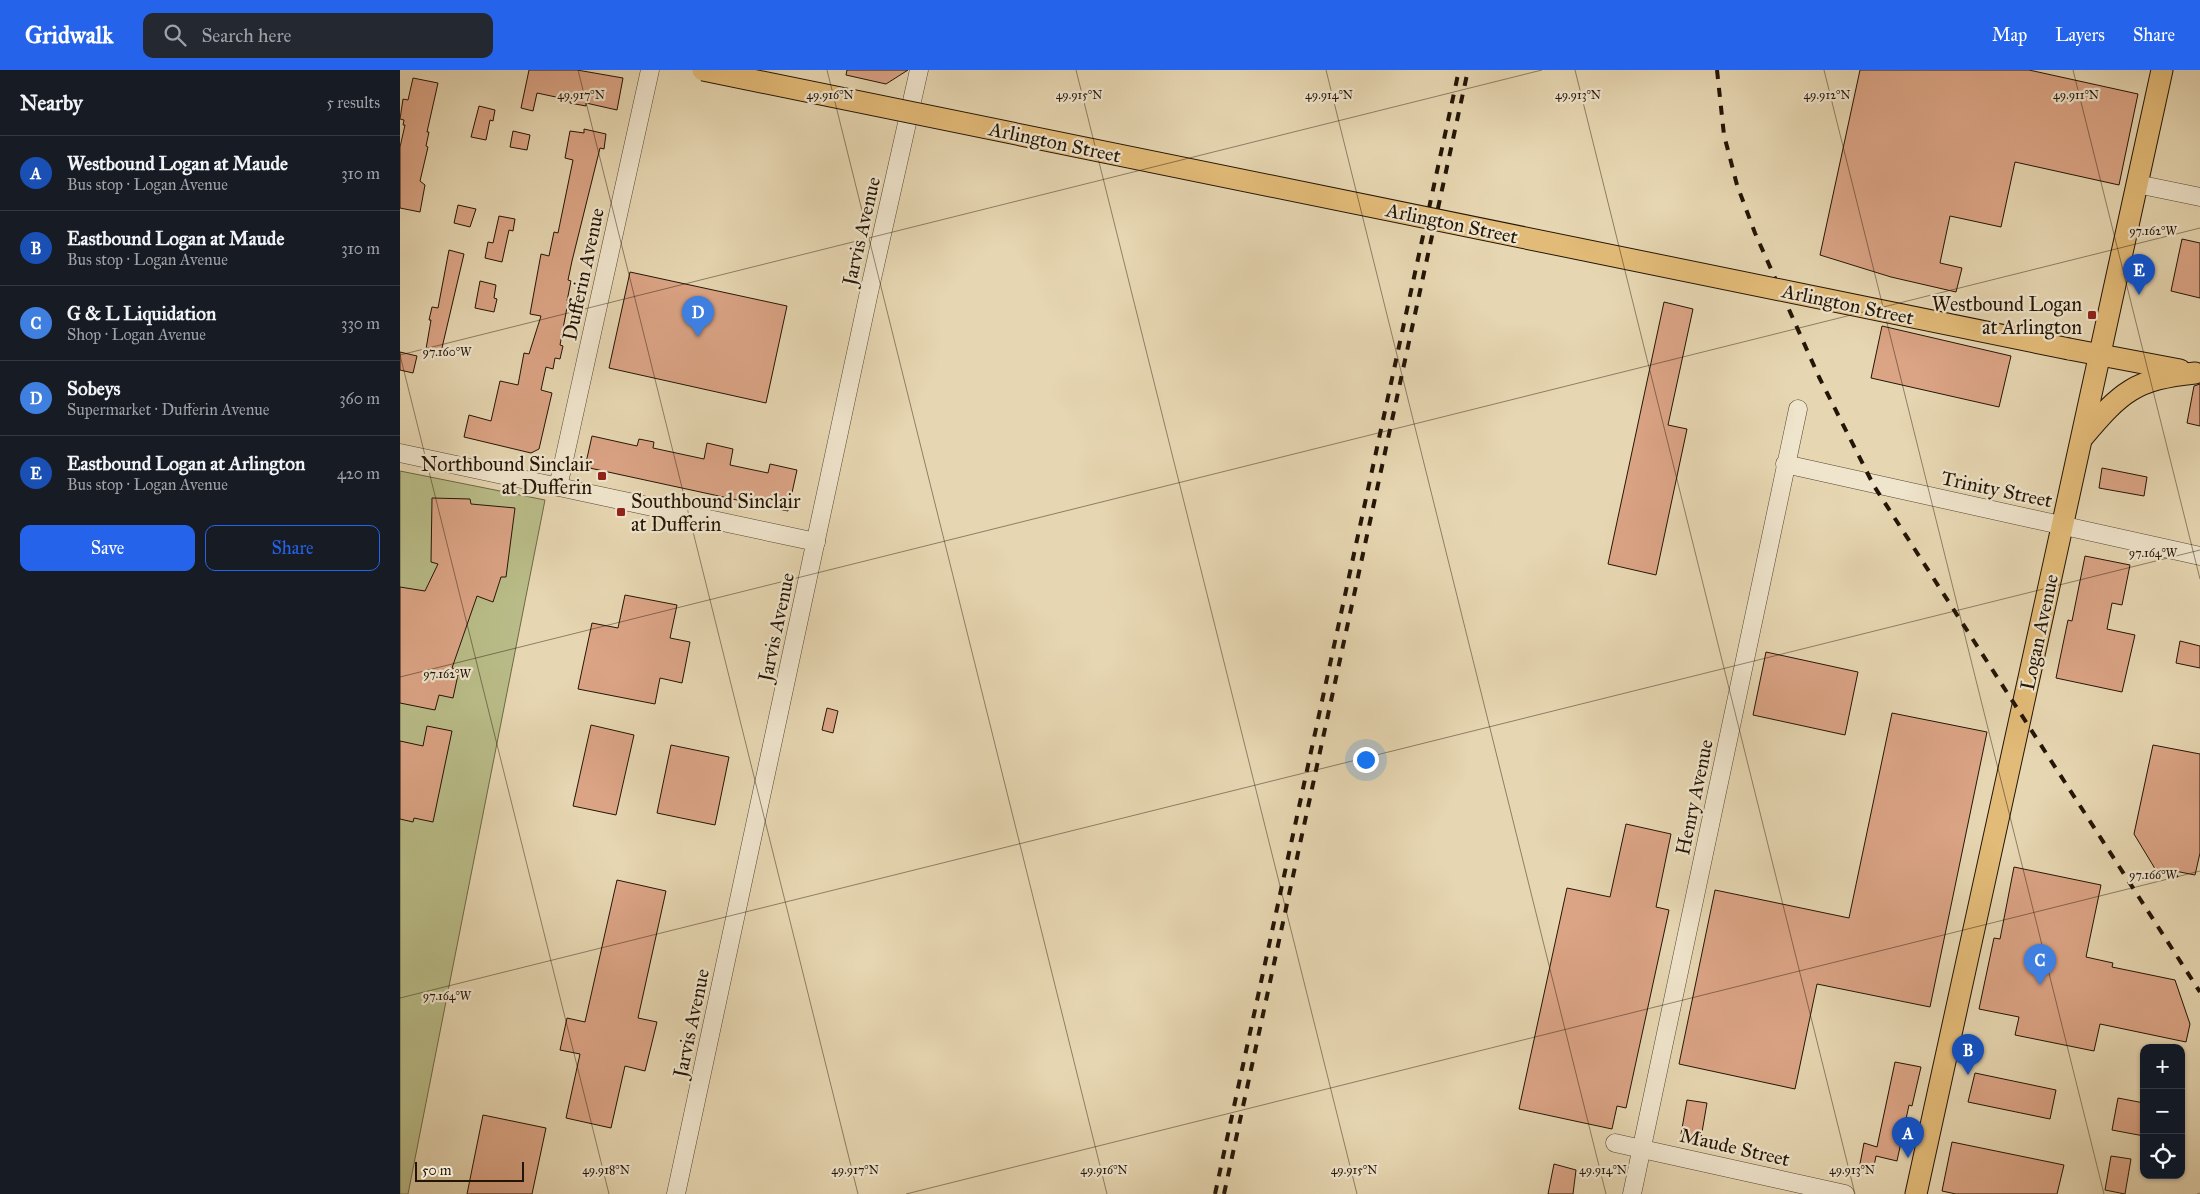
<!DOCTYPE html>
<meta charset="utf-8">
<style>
:root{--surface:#171b24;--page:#242831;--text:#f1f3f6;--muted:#9ea1a6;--line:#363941;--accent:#2563eb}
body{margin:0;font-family:"IM FELL Great Primer",serif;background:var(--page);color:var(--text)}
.controls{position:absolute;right:15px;bottom:15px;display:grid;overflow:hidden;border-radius:10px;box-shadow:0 1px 4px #0004}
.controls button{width:45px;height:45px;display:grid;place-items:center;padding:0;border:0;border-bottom:1px solid var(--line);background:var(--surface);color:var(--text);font:25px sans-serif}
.scale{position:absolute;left:15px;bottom:12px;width:109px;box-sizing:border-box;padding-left:5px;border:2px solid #231506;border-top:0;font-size:14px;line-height:18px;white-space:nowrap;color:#231506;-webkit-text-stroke:4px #efe4cc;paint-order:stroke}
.you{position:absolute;left:965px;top:689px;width:18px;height:18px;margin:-12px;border:4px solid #fff;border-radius:50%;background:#1a73e8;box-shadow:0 0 0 8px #1a73e833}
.badge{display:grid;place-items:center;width:32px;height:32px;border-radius:50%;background:var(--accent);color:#fff;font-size:16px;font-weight:700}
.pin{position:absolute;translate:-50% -41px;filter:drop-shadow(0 1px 2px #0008)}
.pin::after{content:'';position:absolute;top:26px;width:18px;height:15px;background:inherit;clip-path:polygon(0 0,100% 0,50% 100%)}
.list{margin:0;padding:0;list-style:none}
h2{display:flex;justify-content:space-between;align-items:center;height:65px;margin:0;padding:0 20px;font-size:21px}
h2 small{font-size:16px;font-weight:400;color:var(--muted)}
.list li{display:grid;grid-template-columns:32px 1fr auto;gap:15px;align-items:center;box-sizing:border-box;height:75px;padding:0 20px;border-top:1px solid var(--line)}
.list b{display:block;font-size:19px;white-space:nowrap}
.list p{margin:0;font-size:16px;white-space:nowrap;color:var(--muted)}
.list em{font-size:16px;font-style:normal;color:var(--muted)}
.actions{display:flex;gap:10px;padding:15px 20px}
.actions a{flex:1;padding:11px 0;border:1px solid var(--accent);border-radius:10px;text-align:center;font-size:18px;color:var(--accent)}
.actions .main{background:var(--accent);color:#fff}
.icon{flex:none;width:28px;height:28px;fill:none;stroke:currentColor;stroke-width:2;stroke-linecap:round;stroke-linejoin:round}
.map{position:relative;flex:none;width:1800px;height:1124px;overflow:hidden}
header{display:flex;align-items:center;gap:30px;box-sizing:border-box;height:70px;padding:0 25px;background:var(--accent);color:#fff}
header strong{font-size:24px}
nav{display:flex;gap:28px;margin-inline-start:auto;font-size:18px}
.search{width:350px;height:45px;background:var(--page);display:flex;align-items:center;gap:12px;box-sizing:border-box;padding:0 18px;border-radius:10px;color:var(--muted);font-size:19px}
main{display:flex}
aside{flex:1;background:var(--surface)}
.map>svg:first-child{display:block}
.green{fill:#b9bc88;stroke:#6e6847}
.building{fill:#dba485;stroke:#231506}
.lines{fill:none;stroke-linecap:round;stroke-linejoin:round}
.minor-casing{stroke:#544531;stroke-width:19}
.major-casing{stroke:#231506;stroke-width:23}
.minor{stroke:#efe4cc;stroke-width:18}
.major{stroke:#e3bb78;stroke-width:21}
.rail{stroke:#231506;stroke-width:4;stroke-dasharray:9 9;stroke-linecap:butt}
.major-bridge-casing{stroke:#231506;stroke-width:23;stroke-linecap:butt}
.major-bridge{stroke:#e3bb78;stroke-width:21}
.ticks{fill:none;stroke:#231506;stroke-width:1;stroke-opacity:0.45}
.poi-dot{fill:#8f2418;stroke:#efe4cc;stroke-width:2}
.labels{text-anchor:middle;stroke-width:4.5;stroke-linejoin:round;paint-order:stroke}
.street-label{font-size:20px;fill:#231506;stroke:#efe4cc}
.poi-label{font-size:20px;fill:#231506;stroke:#efe4cc;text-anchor:end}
.ticks-label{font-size:12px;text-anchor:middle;fill:#231506;stroke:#efe4cc;stroke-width:4.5;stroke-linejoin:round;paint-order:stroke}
</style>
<header>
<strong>Gridwalk</strong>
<div class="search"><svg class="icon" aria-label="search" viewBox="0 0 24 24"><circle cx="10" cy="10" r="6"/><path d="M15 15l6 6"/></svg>Search here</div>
<nav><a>Map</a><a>Layers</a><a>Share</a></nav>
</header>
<main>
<aside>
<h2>Nearby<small>5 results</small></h2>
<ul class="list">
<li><span class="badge" style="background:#1a4fb4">A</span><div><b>Westbound Logan at Maude</b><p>Bus stop · Logan Avenue</p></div><em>310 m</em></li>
<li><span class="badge" style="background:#1a4fb4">B</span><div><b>Eastbound Logan at Maude</b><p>Bus stop · Logan Avenue</p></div><em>310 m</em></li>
<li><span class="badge" style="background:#3f7fe0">C</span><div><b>G &amp; L Liquidation</b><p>Shop · Logan Avenue</p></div><em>330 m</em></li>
<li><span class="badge" style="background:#3f7fe0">D</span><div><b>Sobeys</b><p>Supermarket · Dufferin Avenue</p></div><em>360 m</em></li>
<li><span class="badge" style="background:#1a4fb4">E</span><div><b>Eastbound Logan at Arlington</b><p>Bus stop · Logan Avenue</p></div><em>420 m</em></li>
</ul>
<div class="actions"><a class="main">Save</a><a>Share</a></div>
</aside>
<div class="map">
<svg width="1800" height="1124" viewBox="0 0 1800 1124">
<rect width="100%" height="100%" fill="#e6d6b1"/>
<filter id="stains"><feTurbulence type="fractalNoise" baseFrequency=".004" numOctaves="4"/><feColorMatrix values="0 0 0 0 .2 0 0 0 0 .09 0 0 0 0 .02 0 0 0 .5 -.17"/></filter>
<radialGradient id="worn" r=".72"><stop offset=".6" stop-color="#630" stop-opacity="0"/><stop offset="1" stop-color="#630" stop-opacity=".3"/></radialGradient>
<!-- green -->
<polygon class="green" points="0,401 145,430 8,1124 0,1124"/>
<!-- building -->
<g class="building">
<polygon points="129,0 177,0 223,8 217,40 186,33 186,36 170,33 170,30 137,23 133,41 121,38"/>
<polygon points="447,0 508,0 486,14 446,5"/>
<polygon points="1460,0 1629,0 1738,24 1719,115 1615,92 1601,157 1550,146 1540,193 1562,198 1556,222 1491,207 1420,185"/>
<polygon points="13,8 38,13 27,62 29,62 26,76 28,77 20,111 25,115 20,142 0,138 0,77 5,55 3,55 4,50 0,49 3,29 8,30"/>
<polygon points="79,36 95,40 93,51 90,50 86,70 71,67"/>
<polygon points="184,59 206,64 204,79 200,78 172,191 168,210 171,211 167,231 168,232 160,275 163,276 160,289 155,288 153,299 146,297 141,320 152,323 139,379 131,383 64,367 69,345 91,351 100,311 118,315 124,283 129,284 141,246 130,244 141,184 149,186 154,162 158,163 173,90 165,88 170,61 184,63"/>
<polygon points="113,61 130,65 127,80 110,77"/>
<polygon points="58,135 76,139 70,157 54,153"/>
<polygon points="99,146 115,149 113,161 109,160 102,192 85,188 88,172 93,173"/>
<polygon points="1782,169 1800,173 1800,228 1771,221"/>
<polygon points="49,180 64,184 41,282 26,279 31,250 29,250 32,237 38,238"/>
<polygon points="230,202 387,236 366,333 209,298"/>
<polygon points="80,211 96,215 94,228 97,229 94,242 75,238"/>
<polygon points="1264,232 1293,239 1268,355 1287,359 1256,505 1208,494"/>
<polygon points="1482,256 1611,286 1599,337 1471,308"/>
<polygon points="0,282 17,286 13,303 0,300"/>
<polygon points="1800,314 1800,356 1787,353 1794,316"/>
<polygon points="192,366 237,376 239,369 254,372 253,378 304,389 307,373 333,379 330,395 368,403 370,394 397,400 388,441 185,397"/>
<polygon points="1702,398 1747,407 1744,426 1699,418"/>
<polygon points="32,428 70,429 71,434 115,438 106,507 101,507 93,532 77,526 52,598 59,600 53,628 39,625 35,640 0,633 0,517 25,521 38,494 31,492"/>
<polygon points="1685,486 1730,495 1722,535 1712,533 1707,559 1735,565 1722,622 1656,608 1668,550 1672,551"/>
<polygon points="225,525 277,535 270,568 290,572 282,613 260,608 255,634 178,619 192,553 218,558"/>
<polygon points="1780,571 1800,576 1800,598 1776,593"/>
<polygon points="1366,582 1458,602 1445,665 1353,645"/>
<polygon points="427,638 438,641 433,663 422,660"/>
<polygon points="1492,643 1587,662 1530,937 1417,914 1395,1019 1279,994 1315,820 1449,848"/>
<polygon points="191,655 234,665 216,745 173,736"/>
<polygon points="27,656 52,661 33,752 14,748 13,752 0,749 0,671 23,676"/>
<polygon points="271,675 329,687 315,755 257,743"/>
<polygon points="1753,675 1800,684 1800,783 1795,805 1775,801 1778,807 1757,802 1734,764"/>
<polygon points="1226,754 1271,764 1256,837 1269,840 1226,1038 1217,1036 1212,1059 1119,1039 1167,818 1210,827"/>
<polygon points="1614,797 1701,815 1686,887 1713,893 1712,897 1775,910 1790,954 1786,972 1700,954 1694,981 1615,965 1619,947 1579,939 1594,868 1600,869"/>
<polygon points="217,810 266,821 238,948 257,952 245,1001 225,996 211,1058 166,1048 180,984 160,980 167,948 185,952"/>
<polygon points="1495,992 1521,997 1512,1036 1509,1035 1497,1091 1476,1086 1473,1101 1459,1099 1464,1073 1477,1077"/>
<polygon points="1575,1003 1656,1020 1650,1049 1568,1032"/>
<polygon points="1718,1028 1744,1033 1744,1066 1712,1060"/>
<polygon points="1287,1030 1307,1033 1301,1068 1281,1064"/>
<polygon points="83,1045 146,1058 132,1124 67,1124"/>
<polygon points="1552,1072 1664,1095 1657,1124 1556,1124 1542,1121"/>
<polygon points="1711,1086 1731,1089 1725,1124 1705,1120"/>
<polygon points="1154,1094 1176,1100 1173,1124 1148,1124"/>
</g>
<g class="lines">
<defs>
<g id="minor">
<polyline points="1737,114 1800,127"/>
<polyline points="0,383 416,472"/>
<polyline points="1385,394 1800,486"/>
<polyline points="158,417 250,0"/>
<polyline points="1215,1073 1445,1124"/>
<polyline points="276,1124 469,222 519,0"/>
<polyline points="1232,1124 1398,339"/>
</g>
<g id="major">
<polyline points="1669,279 1780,300"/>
<path d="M 1683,367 C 1721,322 1735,309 1795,303"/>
<polyline points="1516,1124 1762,0"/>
</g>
</defs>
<!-- minor casing -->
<use href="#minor" class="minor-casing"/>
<!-- major casing -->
<use href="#major" class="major-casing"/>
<!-- minor -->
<use href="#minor" class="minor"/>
<!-- major -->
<use href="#major" class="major"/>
<!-- rail -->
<g class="rail">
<polyline points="1317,0 1324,65 1337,115 1355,163 1419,307 1474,416 1800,922"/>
<polyline points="815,1124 1059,0"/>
<polyline points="824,1124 1068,0"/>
</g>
<defs>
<polyline id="major-bridge" points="303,0 1669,279"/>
</defs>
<!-- major-bridge casing -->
<use href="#major-bridge" class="major-bridge-casing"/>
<!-- major-bridge -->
<use href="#major-bridge" class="major-bridge"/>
</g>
<!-- ticks -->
<path class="ticks" d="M 178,0 L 458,1124M 427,0 L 707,1124M 676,0 L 957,1124M 926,0 L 1206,1124M 1175,0 L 1455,1124M 1424,0 L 1704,1124M 1673,0 L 1800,509M 0,285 L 1142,0M 0,285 L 209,1124M 0,607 L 1800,158M 0,928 L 1800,480M 506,1124 L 1800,801M 1797,1124 L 1800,1123"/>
<!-- markers -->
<g class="poi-dot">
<rect x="1687" y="240" width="10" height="10" rx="2.5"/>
<rect x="197" y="401" width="10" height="10" rx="2.5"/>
<rect x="216" y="437" width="10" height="10" rx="2.5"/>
</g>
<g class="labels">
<!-- street labels -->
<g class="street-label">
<text transform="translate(655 72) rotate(12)" y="7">Arlington Street</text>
<text transform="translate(1052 153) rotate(12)" y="7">Arlington Street</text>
<text transform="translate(461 161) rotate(-77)" y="7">Jarvis Avenue</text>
<text transform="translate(183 204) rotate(-78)" y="7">Dufferin Avenue</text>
<text transform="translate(1448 234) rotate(12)" y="7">Arlington Street</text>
<text transform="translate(1597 419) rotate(12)" y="7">Trinity Street</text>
<text transform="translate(376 557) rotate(-78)" y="7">Jarvis Avenue</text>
<text transform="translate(1639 562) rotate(-78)" y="7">Logan Avenue</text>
<text transform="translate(1294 727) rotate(-78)" y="7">Henry Avenue</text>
<text transform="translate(291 953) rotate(-78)" y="7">Jarvis Avenue</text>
<text transform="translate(1335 1077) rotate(13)" y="7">Maude Street</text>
</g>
<!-- poi labels -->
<g class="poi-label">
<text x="1682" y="241">Westbound Logan<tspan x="1682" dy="23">at Arlington</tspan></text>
<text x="192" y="401">Northbound Sinclair<tspan x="192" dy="23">at Dufferin</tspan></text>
<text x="231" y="438" text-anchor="start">Southbound Sinclair<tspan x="231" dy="23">at Dufferin</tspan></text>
</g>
</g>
<g class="ticks-label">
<text x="181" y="29">49.917°N</text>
<text x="430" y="29">49.916°N</text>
<text x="679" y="29">49.915°N</text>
<text x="929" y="29">49.914°N</text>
<text x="1178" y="29">49.913°N</text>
<text x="1427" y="29">49.912°N</text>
<text x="1676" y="29">49.911°N</text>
<text x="1753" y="165">97.162°W</text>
<text x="47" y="286">97.160°W</text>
<text x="1753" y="487">97.164°W</text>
<text x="47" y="608">97.162°W</text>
<text x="1753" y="809">97.166°W</text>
<text x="47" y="930">97.164°W</text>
<text x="206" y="1104">49.918°N</text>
<text x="455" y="1104">49.917°N</text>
<text x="704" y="1104">49.916°N</text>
<text x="954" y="1104">49.915°N</text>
<text x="1203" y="1104">49.914°N</text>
<text x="1452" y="1104">49.913°N</text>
</g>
<rect width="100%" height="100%" filter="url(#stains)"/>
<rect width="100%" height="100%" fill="url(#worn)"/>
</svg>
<div class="controls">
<button>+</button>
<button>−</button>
<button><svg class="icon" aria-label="locate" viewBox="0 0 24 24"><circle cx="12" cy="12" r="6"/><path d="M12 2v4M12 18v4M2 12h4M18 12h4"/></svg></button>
</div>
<div class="scale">50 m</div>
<div class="you"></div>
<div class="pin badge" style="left:1508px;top:1088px;background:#1a4fb4">A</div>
<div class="pin badge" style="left:1568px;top:1005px;background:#1a4fb4">B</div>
<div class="pin badge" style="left:1640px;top:915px;background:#3f7fe0">C</div>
<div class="pin badge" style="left:298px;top:267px;background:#3f7fe0">D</div>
<div class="pin badge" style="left:1739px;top:225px;background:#1a4fb4">E</div>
</div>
</main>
